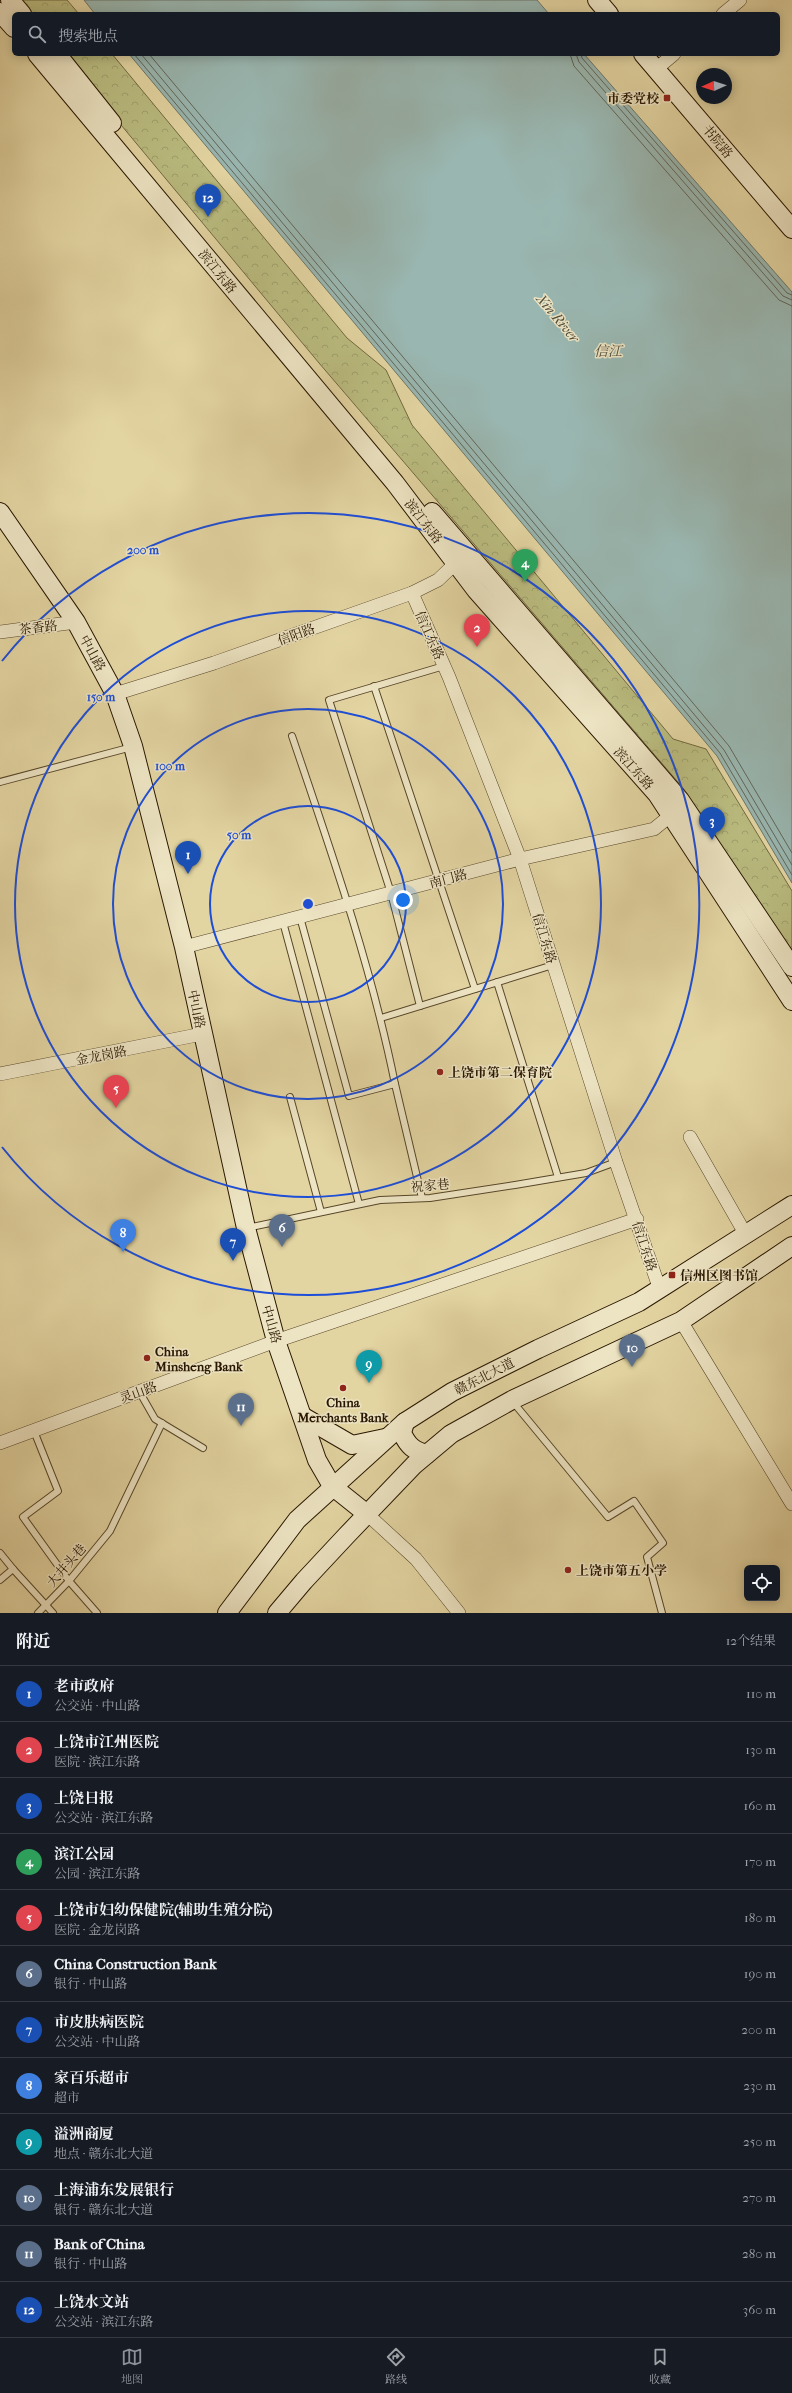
<!DOCTYPE html>
<html lang="zh">
<meta charset="utf-8">
<style>
:root{--surface:#171b24;--page:#20242c;--text:#f1f3f6;--muted:#9ea1a6;--line:#363941;--accent:#8c9099}
body{margin:0;font-family:"IM FELL French Canon","Noto Serif SC",serif;background:var(--page);color:var(--text)}
.controls{position:absolute;right:12px;bottom:12px;display:grid;overflow:hidden;border-radius:6px;box-shadow:0 2px 10px #0003}
.controls button{width:36px;height:36px;display:grid;place-items:center;padding:0;border:0;border-bottom:1px solid var(--line);background:var(--surface);color:var(--text);font:20px sans-serif}
.compass{position:absolute;left:696px;top:68px;width:36px;height:36px;border-radius:50%;background:var(--surface);box-shadow:0 2px 10px #0003;rotate:267deg}
.you{position:absolute;left:403px;top:900px;width:14px;height:14px;margin:-10px;border:3px solid #fff;border-radius:50%;background:#1a73e8;box-shadow:0 0 0 6px #1a73e833}
.badge{display:grid;place-items:center;width:26px;height:26px;border-radius:50%;background:var(--accent);color:#fff;font-size:13px;font-weight:700}
.pin{position:absolute;translate:-50% -33px;filter:drop-shadow(0 1px 2px #0008)}
.pin::after{content:'';position:absolute;top:21px;width:14px;height:12px;background:inherit;clip-path:polygon(0 0,100% 0,50% 100%)}
.list{margin:0;padding:0;list-style:none}
h2{display:flex;justify-content:space-between;align-items:center;height:52px;margin:0;padding:0 16px;font-size:17px}
h2 small{font-size:13px;font-weight:400;color:var(--muted)}
.list li{display:grid;grid-template-columns:26px 1fr auto;gap:12px;align-items:center;box-sizing:border-box;height:56px;padding:0 16px;border-top:1px solid var(--line)}
.list b{display:block;font-size:15px;white-space:nowrap}
.list p{margin:0;font-size:13px;white-space:nowrap;color:var(--muted)}
.list em{font-size:13px;font-style:normal;color:var(--muted)}
.icon{flex:none;width:22px;height:22px;fill:none;stroke:currentColor;stroke-width:2;stroke-linecap:round;stroke-linejoin:round}
.map{position:relative;flex:none;width:792px;height:1613px;overflow:hidden}
.search{position:absolute;background:var(--surface);box-shadow:0 2px 10px #0003;left:12px;right:12px;top:12px;height:44px;display:flex;align-items:center;gap:10px;box-sizing:border-box;padding:0 14px;border-radius:6px;color:var(--muted);font-size:15px}
.sheet{height:724px;background:var(--surface)}
nav{display:flex;justify-content:space-around;align-items:center;box-sizing:border-box;height:56px;border-top:1px solid var(--line);background:var(--surface);font-size:11px;color:var(--muted)}
nav a{display:grid;justify-items:center;gap:2px}
nav .on{color:var(--accent)}
.map>svg:first-child{display:block}
.forest{fill:url(#forest-crowns);stroke:#716940}
.water{fill:#99b6b0;stroke:#6c766a}
.lines{fill:none;stroke-linecap:round;stroke-linejoin:round}
.shore{stroke:#606658;stroke-width:1}
.lane-casing{stroke:#574629;stroke-width:8}
.street-casing{stroke:#574629;stroke-width:14}
.secondary-casing{stroke:#281601;stroke-width:20}
.lane{stroke:#ede4c3;stroke-width:6}
.street{stroke:#ede4c3;stroke-width:13}
.secondary{stroke:#ede4c3;stroke-width:18}
.ring{fill:none;stroke:#1d4ed8;stroke-width:2}
.poi-dot{fill:#8f2418;stroke:#ede4c3;stroke-width:1.5}
.labels{text-anchor:middle;stroke-width:3;stroke-linejoin:round;paint-order:stroke}
.poi-label{font-size:13px;font-weight:bold;fill:#281601;stroke:#ede4c3;text-anchor:start}
.street-label{font-size:13px;fill:#281601;stroke:#ede4c3}
.water-label{font-size:14px;font-style:italic;fill:#504e3e;stroke:#ede4c3}
.centre{fill:#1d4ed8;stroke:#ede4c3;stroke-width:2}
.ring-label{font-size:12px;text-anchor:middle;font-weight:bold;fill:#1d4ed8;stroke:#ede4c3;stroke-width:3;stroke-linejoin:round;paint-order:stroke}
</style>
<div class="map">
<svg width="792" height="1613" viewBox="0 0 792 1613">
<defs>
<pattern id="forest-crowns" width="20" height="18" patternUnits="userSpaceOnUse"><rect width="20" height="18" fill="#babc80"/><path d="M2 6a3 3 0 1 1 6 0M12 15a3 3 0 1 1 6 0" fill="none" stroke="#a0a16d"/></pattern>
</defs>
<rect width="100%" height="100%" fill="#e3d5a2"/>
<filter id="stains"><feTurbulence type="fractalNoise" baseFrequency=".005" numOctaves="4"/><feColorMatrix values="0 0 0 0 .2 0 0 0 0 .09 0 0 0 0 .02 0 0 0 .5 -.17"/></filter>
<radialGradient id="worn" r=".72"><stop offset=".6" stop-color="#630" stop-opacity="0"/><stop offset="1" stop-color="#630" stop-opacity=".3"/></radialGradient>
<!-- forest -->
<g class="forest">
<polygon points="17,0 67,0 79,14 29,14"/>
<polygon points="62,54 112,54 347,338 386,370 412,425 673,739 706,749 792,891 792,954 683,788 319,363"/>
</g>
<!-- water -->
<g class="water">
<polygon points="84,0 537,0 549,14 95,14"/>
<polygon points="129,54 584,54 792,292 792,883 717,756"/>
</g>
<g class="lines">
<!-- shore -->
<g class="shore">
<polyline points="134,54 720,753 792,875"/>
<polyline points="141,54 724,750 792,865"/>
<polyline points="149,54 729,746 792,853"/>
<polyline points="570,54 574,66 779,300 792,306"/>
<polyline points="576,54 579,62 783,296 792,300"/>
<polyline points="581,54 582,58 787,293 792,295"/>
</g>
<defs>
<g id="lane">
<polyline points="374,686 475,989"/>
<path d="M 292,736 C 331,851 371,965 395,1084 L 349,1096 L 300,917"/>
<polyline points="0,782 132,747"/>
<polyline points="283,922 359,1204"/>
<polyline points="497,982 558,1177"/>
<polyline points="420,1006 391,893 329,700 444,666"/>
<polyline points="381,1018 553,965"/>
<polyline points="395,1084 422,1198"/>
<polyline points="290,1097 321,1212"/>
<polyline points="247,1228 380,1200 430,1198 515,1185 586,1173 616,1162"/>
<polyline points="139,1391 155,1419 203,1448"/>
<polyline points="513,1402 608,1517 634,1501 663,1543 647,1557 662,1613"/>
<polyline points="34,1431 58,1491 23,1517 69,1581 97,1613"/>
<polyline points="0,1553 13,1569 0,1580"/>
<polyline points="13,1569 53,1613"/>
<polyline points="38,1613 69,1581 110,1531 162,1423"/>
</g>
<g id="street">
<polyline points="723,14 740,0"/>
<polyline points="656,69 674,54"/>
<polyline points="412,593 449,677 520,859 616,1162 660,1290"/>
<polyline points="0,632 76,622"/>
<polyline points="115,694 214,663 412,593 438,580 461,558"/>
<polyline points="184,947 520,859 654,829 676,811"/>
<polyline points="0,1074 202,1034"/>
<polyline points="690,1137 746,1235"/>
<polyline points="681,1321 792,1504"/>
<polyline points="0,1443 276,1341 637,1219"/>
<polyline points="367,1514 416,1559 459,1613"/>
</g>
<g id="secondary">
<polyline points="10,0 22,14"/>
<polyline points="597,0 609,14"/>
<polyline points="0,12 14,28"/>
<polyline points="37,54 395,483 476,590 657,794 792,1001"/>
<polyline points="57,54 112,123"/>
<polyline points="643,54 792,229"/>
<polyline points="0,512 76,622 115,694 133,746 184,947 246,1228 276,1341 317,1460 332,1486 367,1514"/>
<polyline points="432,512 680,800 792,967"/>
<polyline points="302,1416 352,1445 385,1438"/>
<path d="M 405,1422 L 402,1433 C 408,1446 414,1451 427,1454"/>
<polyline points="227,1613 297,1520 405,1422 452,1392 538,1349 639,1302 792,1205"/>
<polyline points="277,1613 304,1581 346,1536 414,1465 451,1434 512,1400 681,1321 792,1246"/>
</g>
</defs>
<!-- lane casing -->
<use href="#lane" class="lane-casing"/>
<!-- street casing -->
<use href="#street" class="street-casing"/>
<!-- secondary casing -->
<use href="#secondary" class="secondary-casing"/>
<!-- lane -->
<use href="#lane" class="lane"/>
<!-- street -->
<use href="#street" class="street"/>
<!-- secondary -->
<use href="#secondary" class="secondary"/>
</g>
<!-- distance rings -->
<g class="ring">
<circle cx="308" cy="904" r="98"/>
<circle cx="308" cy="904" r="195"/>
<circle cx="308" cy="904" r="293"/>
<path d="M2 661A391 391 0 1 1 2 1147"/>
</g>
<!-- markers -->
<g class="poi-dot">
<rect x="663" y="94" width="8" height="8" rx="2"/>
<circle cx="440" cy="1072" r="4"/>
<rect x="668" y="1271" width="8" height="8" rx="2"/>
<circle cx="147" cy="1358" r="4"/>
<circle cx="343" cy="1388" r="4"/>
<circle cx="568" cy="1570" r="4"/>
</g>
<g class="labels">
<!-- poi labels -->
<g class="poi-label">
<text x="659" y="103" text-anchor="end">市委党校</text>
<text x="448" y="1077">上饶市第二保育院</text>
<text x="680" y="1280">信州区图书馆</text>
<text x="155" y="1356">China<tspan x="155" dy="15">Minsheng Bank</tspan></text>
<text x="343" y="1407" text-anchor="middle">China<tspan x="343" dy="15">Merchants Bank</tspan></text>
<text x="576" y="1575">上饶市第五小学</text>
</g>
<!-- street labels -->
<g class="street-label">
<text transform="translate(718 141) rotate(50)" y="5">书院路</text>
<text transform="translate(218 271) rotate(51)" y="5">滨江东路</text>
<text transform="translate(424 521) rotate(52)" y="5">滨江东路</text>
<text transform="translate(38 627) rotate(-7)" y="5">茶香路</text>
<text transform="translate(296 634) rotate(-20)" y="5">信阳路</text>
<text transform="translate(430 635) rotate(66)" y="5">信江东路</text>
<text transform="translate(93 653) rotate(61)" y="5">中山路</text>
<text transform="translate(634 768) rotate(48)" y="5">滨江东路</text>
<text transform="translate(448 878) rotate(-15)" y="5">南门路</text>
<text transform="translate(545 938) rotate(73)" y="5">信江东路</text>
<text transform="translate(197 1009) rotate(78)" y="5">中山路</text>
<text transform="translate(101 1055) rotate(-11)" y="5">金龙岗路</text>
<text transform="translate(430 1185) rotate(-5)" y="5">祝家巷</text>
<text transform="translate(645 1246) rotate(72)" y="5">信江东路</text>
<text transform="translate(272 1324) rotate(74)" y="5">中山路</text>
<text transform="translate(484 1376) rotate(-27)" y="5">赣东北大道</text>
<text transform="translate(138 1392) rotate(-20)" y="5">灵山路</text>
<text transform="translate(66 1565) rotate(-49)" y="5">大井头巷</text>
</g>
<!-- water labels -->
<g class="water-label">
<text transform="translate(558 318) rotate(50)" y="5">Xin River</text>
<text x="608" y="356">信江</text>
</g>
</g>
<circle cx="308" cy="904" r="6" class="centre"/>
<g class="ring-label">
<text x="143" y="554">200 m</text>
<text x="101" y="701">150 m</text>
<text x="170" y="770">100 m</text>
<text x="239" y="839">50 m</text>
</g>
<rect width="100%" height="100%" filter="url(#stains)"/>
<rect width="100%" height="100%" fill="url(#worn)"/>
</svg>
<div class="controls">
<button><svg class="icon" aria-label="locate" viewBox="0 0 24 24"><circle cx="12" cy="12" r="6"/><path d="M12 2v4M12 18v4M2 12h4M18 12h4"/></svg></button>
</div>
<svg class="compass" viewBox="-18 -18 36 36"><path d="M0-13l5 13h-10z" fill="#e53935"/><path d="M0 13l5-13h-10z" fill="#9ea1a6"/></svg>
<div class="you"></div>
<div class="pin badge" style="left:188px;top:874px;background:#1a4fb4">1</div>
<div class="pin badge" style="left:477px;top:647px;background:#e0444e">2</div>
<div class="pin badge" style="left:712px;top:840px;background:#1a4fb4">3</div>
<div class="pin badge" style="left:525px;top:582px;background:#2e9e5b">4</div>
<div class="pin badge" style="left:116px;top:1108px;background:#e0444e">5</div>
<div class="pin badge" style="left:282px;top:1247px;background:#5c6f8a">6</div>
<div class="pin badge" style="left:233px;top:1261px;background:#1a4fb4">7</div>
<div class="pin badge" style="left:123px;top:1252px;background:#3f7fe0">8</div>
<div class="pin badge" style="left:369px;top:1383px;background:#0f9aa8">9</div>
<div class="pin badge" style="left:632px;top:1367px;background:#5c6f8a">10</div>
<div class="pin badge" style="left:241px;top:1426px;background:#5c6f8a">11</div>
<div class="pin badge" style="left:208px;top:217px;background:#1a4fb4">12</div>
<div class="search"><svg class="icon" aria-label="search" viewBox="0 0 24 24"><circle cx="10" cy="10" r="6"/><path d="M15 15l6 6"/></svg>搜索地点</div>
</div>
<section class="sheet">
<h2>附近<small>12个结果</small></h2>
<ul class="list">
<li><span class="badge" style="background:#1a4fb4">1</span><div><b>老市政府</b><p>公交站 · 中山路</p></div><em>110 m</em></li>
<li><span class="badge" style="background:#e0444e">2</span><div><b>上饶市江州医院</b><p>医院 · 滨江东路</p></div><em>130 m</em></li>
<li><span class="badge" style="background:#1a4fb4">3</span><div><b>上饶日报</b><p>公交站 · 滨江东路</p></div><em>160 m</em></li>
<li><span class="badge" style="background:#2e9e5b">4</span><div><b>滨江公园</b><p>公园 · 滨江东路</p></div><em>170 m</em></li>
<li><span class="badge" style="background:#e0444e">5</span><div><b>上饶市妇幼保健院(辅助生殖分院)</b><p>医院 · 金龙岗路</p></div><em>180 m</em></li>
<li><span class="badge" style="background:#5c6f8a">6</span><div><b>China Construction Bank</b><p>银行 · 中山路</p></div><em>190 m</em></li>
<li><span class="badge" style="background:#1a4fb4">7</span><div><b>市皮肤病医院</b><p>公交站 · 中山路</p></div><em>200 m</em></li>
<li><span class="badge" style="background:#3f7fe0">8</span><div><b>家百乐超市</b><p>超市</p></div><em>230 m</em></li>
<li><span class="badge" style="background:#0f9aa8">9</span><div><b>溢洲商厦</b><p>地点 · 赣东北大道</p></div><em>250 m</em></li>
<li><span class="badge" style="background:#5c6f8a">10</span><div><b>上海浦东发展银行</b><p>银行 · 赣东北大道</p></div><em>270 m</em></li>
<li><span class="badge" style="background:#5c6f8a">11</span><div><b>Bank of China</b><p>银行 · 中山路</p></div><em>280 m</em></li>
<li><span class="badge" style="background:#1a4fb4">12</span><div><b>上饶水文站</b><p>公交站 · 滨江东路</p></div><em>360 m</em></li>
</ul>
</section>
<nav>
<a class="on"><svg class="icon" aria-label="map" viewBox="0 0 24 24"><path d="M3 6l6-2 6 2 6-2v14l-6 2-6-2-6 2zM9 4v14M15 6v14"/></svg>地图</a>
<a><svg class="icon" aria-label="directions" viewBox="0 0 24 24"><path d="M12 3l9 9-9 9-9-9zM9 14v-3h6M13 9l2 2-2 2"/></svg>路线</a>
<a><svg class="icon" aria-label="saved" viewBox="0 0 24 24"><path d="M7 4h10v16l-5-4-5 4z"/></svg>收藏</a>
</nav>
